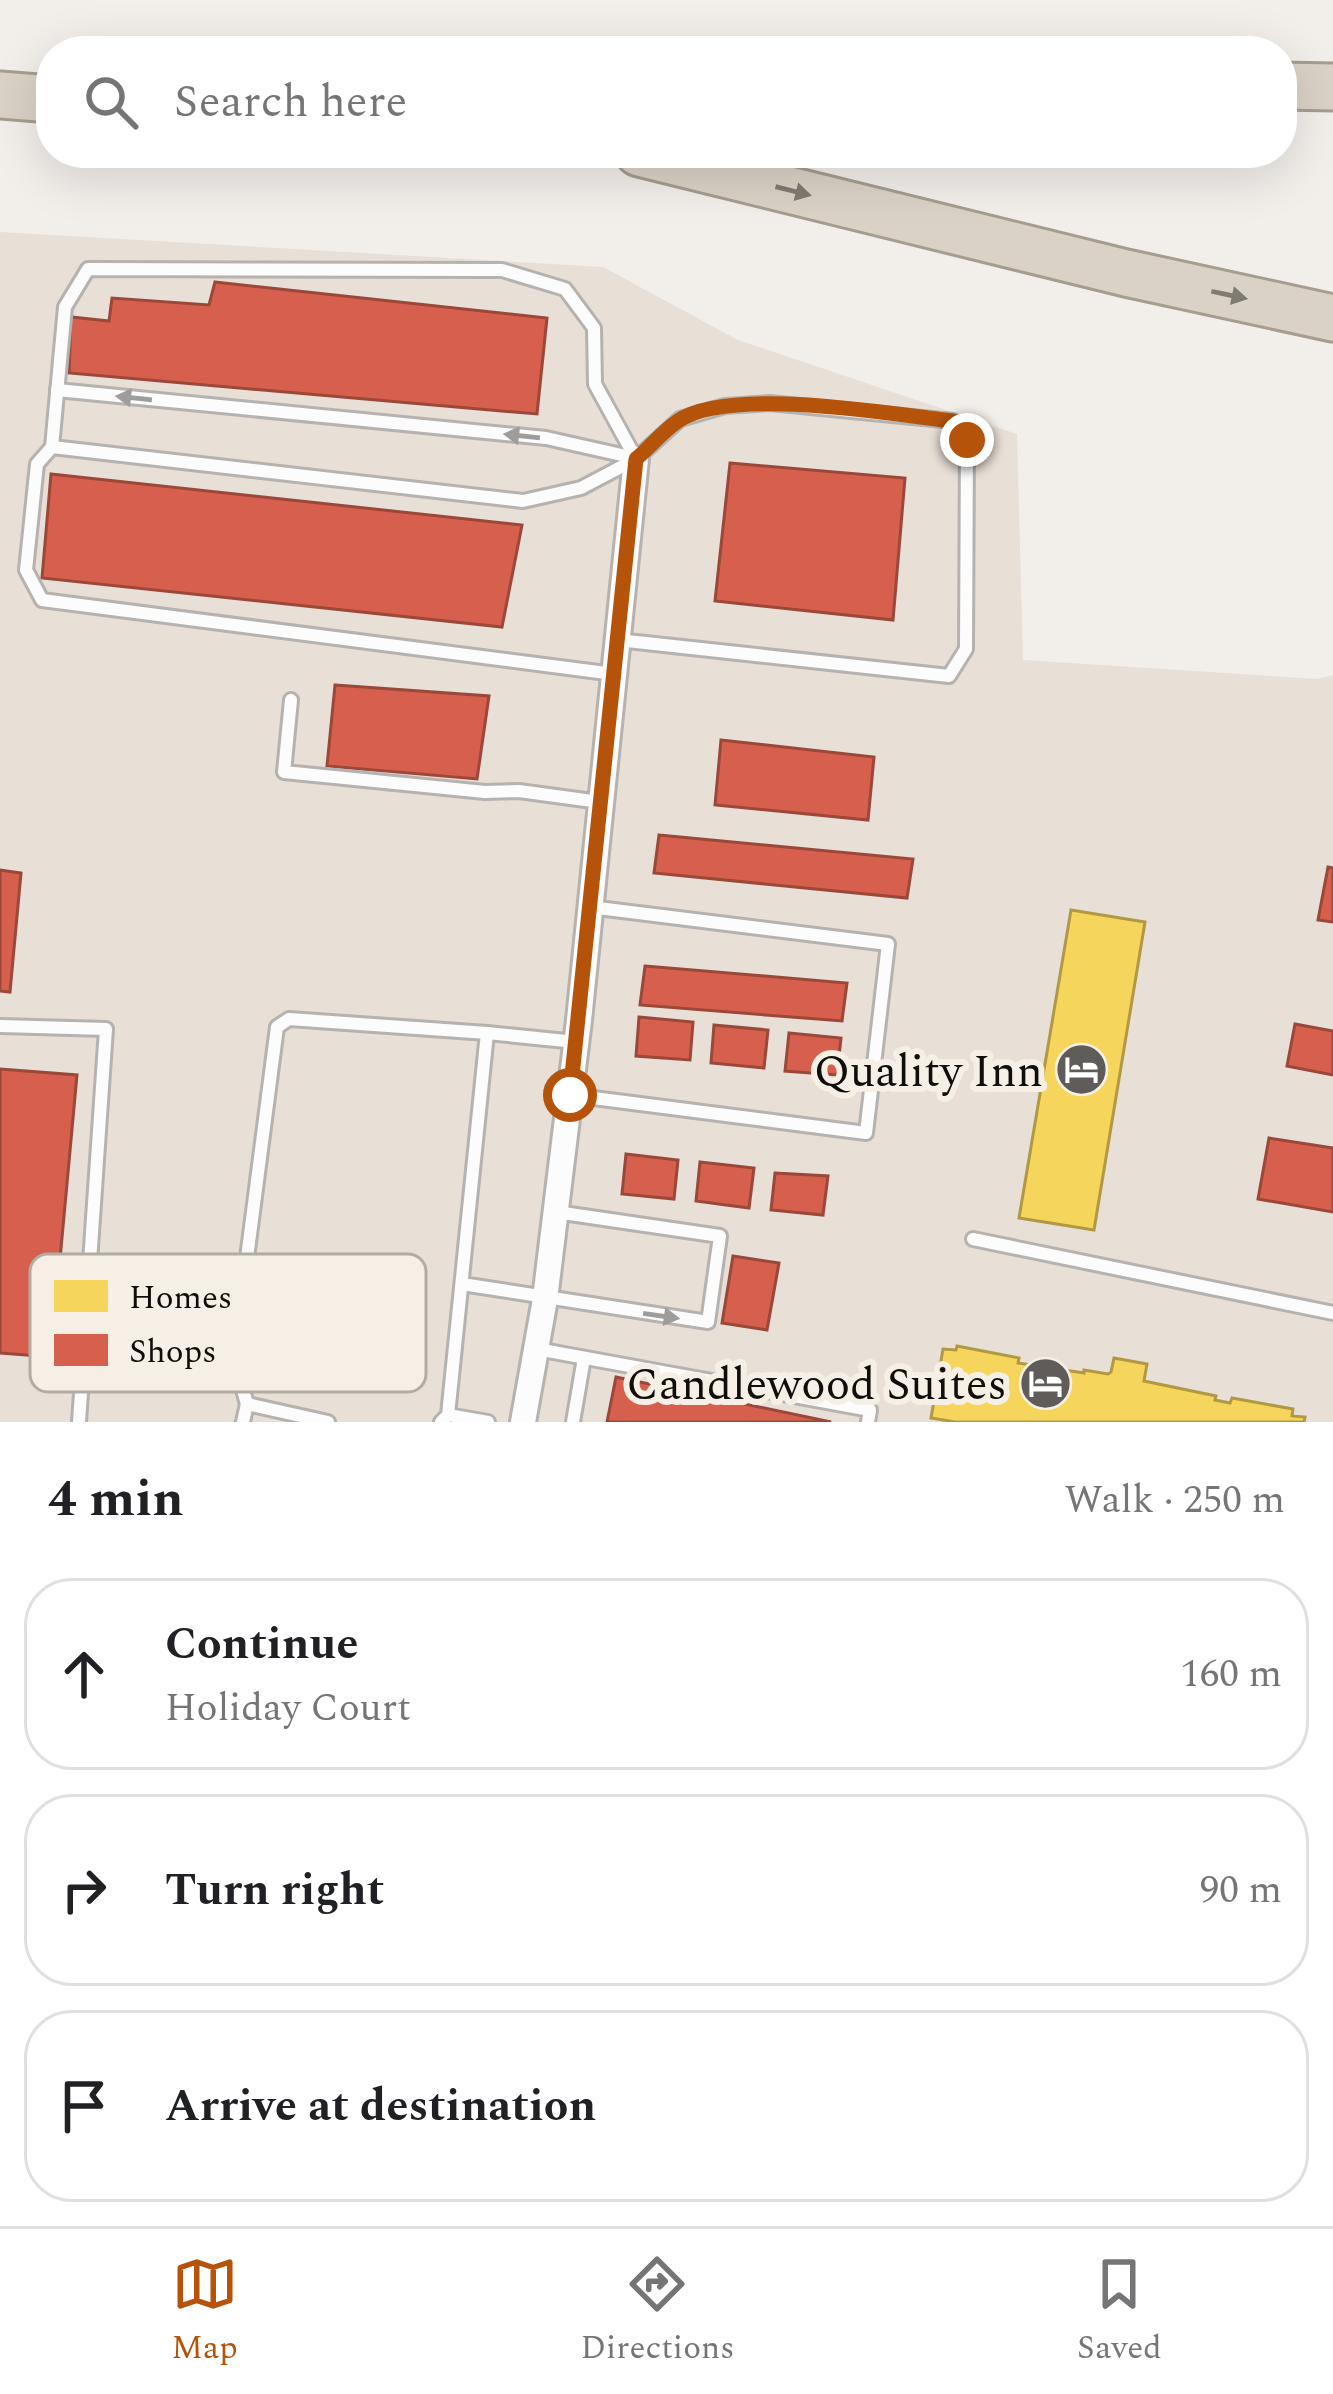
<!DOCTYPE html>
<meta charset="utf-8">
<style>
:root{--surface:#fff;--page:#f6f6f6;--text:#202124;--muted:#757577;--line:#e0e0e0;--accent:#b45309}
body{margin:0;font-family:Spectral,serif;background:var(--page);color:var(--text)}
.stop{position:absolute;width:36px;height:36px;margin:-27px;border:9px solid #b45309;border-radius:50%;background:#fff}
.stop.end{background:#b45309;border-color:#fff;box-shadow:0 3px 12px #0008}
.list{margin:0;padding:0;list-style:none}
h2{display:flex;justify-content:space-between;align-items:center;height:156px;margin:0;padding:0 48px;font-size:51px}
h2 small{font-size:39px;font-weight:400;color:var(--muted)}
.list li{display:grid;grid-template-columns:78px 1fr auto;gap:36px;align-items:center;box-sizing:border-box;height:192px;margin:0 24px 24px;padding:0 24px;border:3px solid var(--line);border-radius:48px}
.list b{display:block;font-size:45px;white-space:nowrap}
.list p{margin:0;font-size:39px;white-space:nowrap;color:var(--muted)}
.list em{font-size:39px;font-style:normal;color:var(--muted)}
.icon{flex:none;width:66px;height:66px;fill:none;stroke:currentColor;stroke-width:2;stroke-linecap:round;stroke-linejoin:round}
.map{position:relative;flex:none;width:1333px;height:1422px;overflow:hidden}
.search{position:absolute;background:var(--surface);box-shadow:0 12px 48px #0002;left:36px;right:36px;top:36px;height:132px;display:flex;align-items:center;gap:30px;box-sizing:border-box;padding:0 42px;border-radius:48px;color:var(--muted);font-size:45px}
.sheet{height:804px;background:var(--surface)}
nav{display:flex;justify-content:space-around;align-items:center;box-sizing:border-box;height:168px;border-top:3px solid var(--line);background:var(--surface);font-size:33px;color:var(--muted)}
nav a{display:grid;justify-items:center;gap:6px}
nav .on{color:var(--accent)}
.map>svg:first-child{display:block}
.built{fill:#e8dfd6}
.homes{fill:#f6d55c;stroke:#b19944;stroke-width:3}
.shops{fill:#d6604d;stroke:#9b4739;stroke-width:3}
.lines{fill:none;stroke-linecap:round;stroke-linejoin:round}
.service-casing{stroke:#b5b2af;stroke-width:18}
.minor-casing{stroke:#b5b2af;stroke-width:30}
.motorway-casing{stroke:#a69d8f;stroke-width:51}
.service{stroke:#fdfcfc;stroke-width:12}
.minor{stroke:#fdfcfc;stroke-width:24}
.motorway{stroke:#dad2c6;stroke-width:45}
.oneway{fill:#7f7a72}
.oneway2{fill:#9e9d9c}
.route{stroke:#b45309;stroke-width:15}
.labels{text-anchor:middle;stroke-width:12;stroke-linejoin:round;paint-order:stroke}
.poi-label{font-size:45px;fill:#100e0b;stroke:#f6efe6;text-anchor:end}
.key{fill:#f6efe6;stroke:#b1aca4;stroke-width:3}
.key-label{font-size:33px;fill:#100e0b}
</style>
<div class="map">
<svg width="1333" height="1422" viewBox="0 0 1333 1422">
<rect width="100%" height="100%" fill="#f2eeea"/>
<!-- built -->
<polygon class="built" points="0,232 603,267 738,340 1017,434 1023,660 1317,679 1333,675 1333,1422 0,1422"/>
<!-- homes -->
<g class="homes">
<polygon points="1071,910 1145,922 1094,1230 1019,1218"/>
<polygon points="957,1346 1019,1358 1018,1363 1084,1373 1084,1370 1108,1374 1111,1372 1114,1358 1147,1364 1144,1381 1216,1396 1215,1400 1230,1403 1232,1398 1293,1409 1292,1416 1305,1417 1304,1422 955,1422 931,1418 943,1349 956,1350"/>
</g>
<!-- shops -->
<g class="shops">
<polygon points="215,282 547,318 537,414 69,373 71,317 109,321 112,298 209,305"/>
<polygon points="730,463 905,478 893,620 715,601"/>
<polygon points="51,474 522,525 502,627 42,578"/>
<polygon points="335,685 489,696 477,779 327,766"/>
<polygon points="721,740 874,757 868,820 715,805"/>
<polygon points="659,835 913,859 907,898 654,873"/>
<polygon points="1328,867 1333,868 1333,922 1318,920"/>
<polygon points="0,870 21,873 10,992 0,991"/>
<polygon points="645,966 847,983 842,1021 640,1005"/>
<polygon points="639,1017 693,1022 690,1060 636,1056"/>
<polygon points="1295,1024 1333,1031 1333,1075 1287,1066"/>
<polygon points="714,1025 768,1030 764,1068 711,1063"/>
<polygon points="789,1033 841,1038 837,1075 785,1071"/>
<polygon points="0,1069 77,1075 51,1357 0,1353"/>
<polygon points="1269,1138 1333,1148 1333,1212 1258,1199"/>
<polygon points="626,1154 678,1160 674,1199 622,1194"/>
<polygon points="700,1162 754,1168 749,1208 696,1201"/>
<polygon points="775,1173 828,1176 823,1215 771,1210"/>
<polygon points="733,1256 779,1263 767,1330 722,1323"/>
<polygon points="616,1377 831,1422 607,1422"/>
</g>
<g class="lines">
<defs>
<g id="service">
<polyline points="57,390 546,438 635,458"/>
<polyline points="52,447 65,307 88,269 502,270 565,289 594,328 595,384 636,459"/>
<polyline points="614,674 42,600 26,570 37,464 52,447 523,501 581,488 636,459 680,419 725,406 770,403 953,421 967,440 966,649 949,676 618,640"/>
<polyline points="291,700 284,772 485,792 519,791 600,802"/>
<polyline points="0,1026 106,1029 79,1422"/>
<polyline points="570,1095 866,1133 888,944 590,907"/>
<polyline points="973,1239 1333,1313"/>
<polyline points="462,1284 708,1322 720,1236 556,1212"/>
<polyline points="537,1349 870,1410 868,1422"/>
<polyline points="247,1404 234,1358 277,1027 289,1019 487,1033 576,1042"/>
<polyline points="448,1415 488,1422"/>
<polyline points="243,1422 247,1404 328,1422"/>
<polyline points="441,1422 448,1415 487,1033"/>
<polyline points="573,1422 584,1358"/>
</g>
<polyline id="minor" points="523,1422 545,1299 579,1020 636,459"/>
<g id="motorway">
<polyline points="1282,86 1333,87"/>
<polyline points="0,95 51,99"/>
<polyline points="639,153 1126,273 1333,318"/>
</g>
</defs>
<!-- service casing -->
<use href="#service" class="service-casing"/>
<!-- minor casing -->
<use href="#minor" class="minor-casing"/>
<!-- motorway casing -->
<use href="#motorway" class="motorway-casing"/>
<!-- service -->
<use href="#service" class="service"/>
<!-- minor -->
<use href="#minor" class="minor"/>
<!-- motorway -->
<use href="#motorway" class="motorway"/>
</g>
<!-- one-way arrows -->
<defs><path id="oneway-solid" d="M-6-.8H1V-3.2L6.5 0L1 3.2V.8H-6Z" transform="scale(3)"/></defs>
<g class="oneway">
<use href="#oneway-solid" transform="translate(793 191) rotate(14)"/>
<use href="#oneway-solid" transform="translate(1229 295) rotate(12)"/>
</g>
<g class="oneway2">
<use href="#oneway-solid" transform="translate(134 398) rotate(-174)"/>
<use href="#oneway-solid" transform="translate(522 436) rotate(-174)"/>
<use href="#oneway-solid" transform="translate(661 1316) rotate(8)"/>
</g>
<g class="lines">
<!-- route -->
<path class="route" d="M 570,1095 L 636,459 C 650,447 663,431 678,421 C 729,386 889,414 953,421 L 967,440"/>
</g>
<!-- icons -->
<defs>
<symbol id="hotel-disc" viewBox="-11 -11 22 22"><circle r="9.5" fill="#5f5c59" stroke="#f6efe6"/><path d="M-6-4.5h1.5V1H6V5H4.5V3h-9V5H-6ZM-4 0a1.8 1.8 0 1 1 3.6 0ZM.5 0V-2.5h3Q6-2.5 6 0Z" fill="#fff"/></symbol>
</defs>
<g fill-rule="evenodd">
<use href="#hotel-disc" x="1052" y="1040" width="59" height="59"/>
<use href="#hotel-disc" x="1016" y="1354" width="59" height="59"/>
</g>
<g class="labels">
<!-- poi labels -->
<g class="poi-label">
<text x="1043" y="1086">Quality Inn</text>
<text x="1007" y="1399">Candlewood Suites</text>
</g>
</g>
<!-- legend -->
<rect x="30" y="1254" width="396" height="138" rx="18" class="key"/>
<rect x="54" y="1280" width="54" height="32" fill="#f6d55c"/>
<rect x="54" y="1334" width="54" height="32" fill="#d6604d"/>
<g class="key-label">
<text x="129" y="1308">Homes</text>
<text x="129" y="1362">Shops</text>
</g>
</svg>
<div class="stop" style="left:570px;top:1095px"></div>
<div class="stop end" style="left:967px;top:440px"></div>
<div class="search"><svg class="icon" aria-label="search" viewBox="0 0 24 24"><circle cx="10" cy="10" r="6"/><path d="M15 15l6 6"/></svg>Search here</div>
</div>
<section class="sheet">
<h2>4 min<small>Walk · 250 m</small></h2>
<ul class="list">
<li><svg class="icon" aria-label="ahead" viewBox="0 0 24 24"><path d="M12 20V5M6 11l6-6 6 6"/></svg><div><b>Continue</b><p>Holiday Court</p></div><em>160 m</em></li>
<li><svg class="icon" aria-label="right" viewBox="0 0 24 24"><path d="M7 20v-9h11M14 6l5 5-5 5"/></svg><div><b>Turn right</b></div><em>90 m</em></li>
<li><svg class="icon" aria-label="arrive" viewBox="0 0 24 24"><path d="M6 21V4h12l-3 4 3 4H6"/></svg><div><b>Arrive at destination</b></div></li>
</ul>
</section>
<nav>
<a class="on"><svg class="icon" aria-label="map" viewBox="0 0 24 24"><path d="M3 6l6-2 6 2 6-2v14l-6 2-6-2-6 2zM9 4v14M15 6v14"/></svg>Map</a>
<a><svg class="icon" aria-label="directions" viewBox="0 0 24 24"><path d="M12 3l9 9-9 9-9-9zM9 14v-3h6M13 9l2 2-2 2"/></svg>Directions</a>
<a><svg class="icon" aria-label="saved" viewBox="0 0 24 24"><path d="M7 4h10v16l-5-4-5 4z"/></svg>Saved</a>
</nav>
